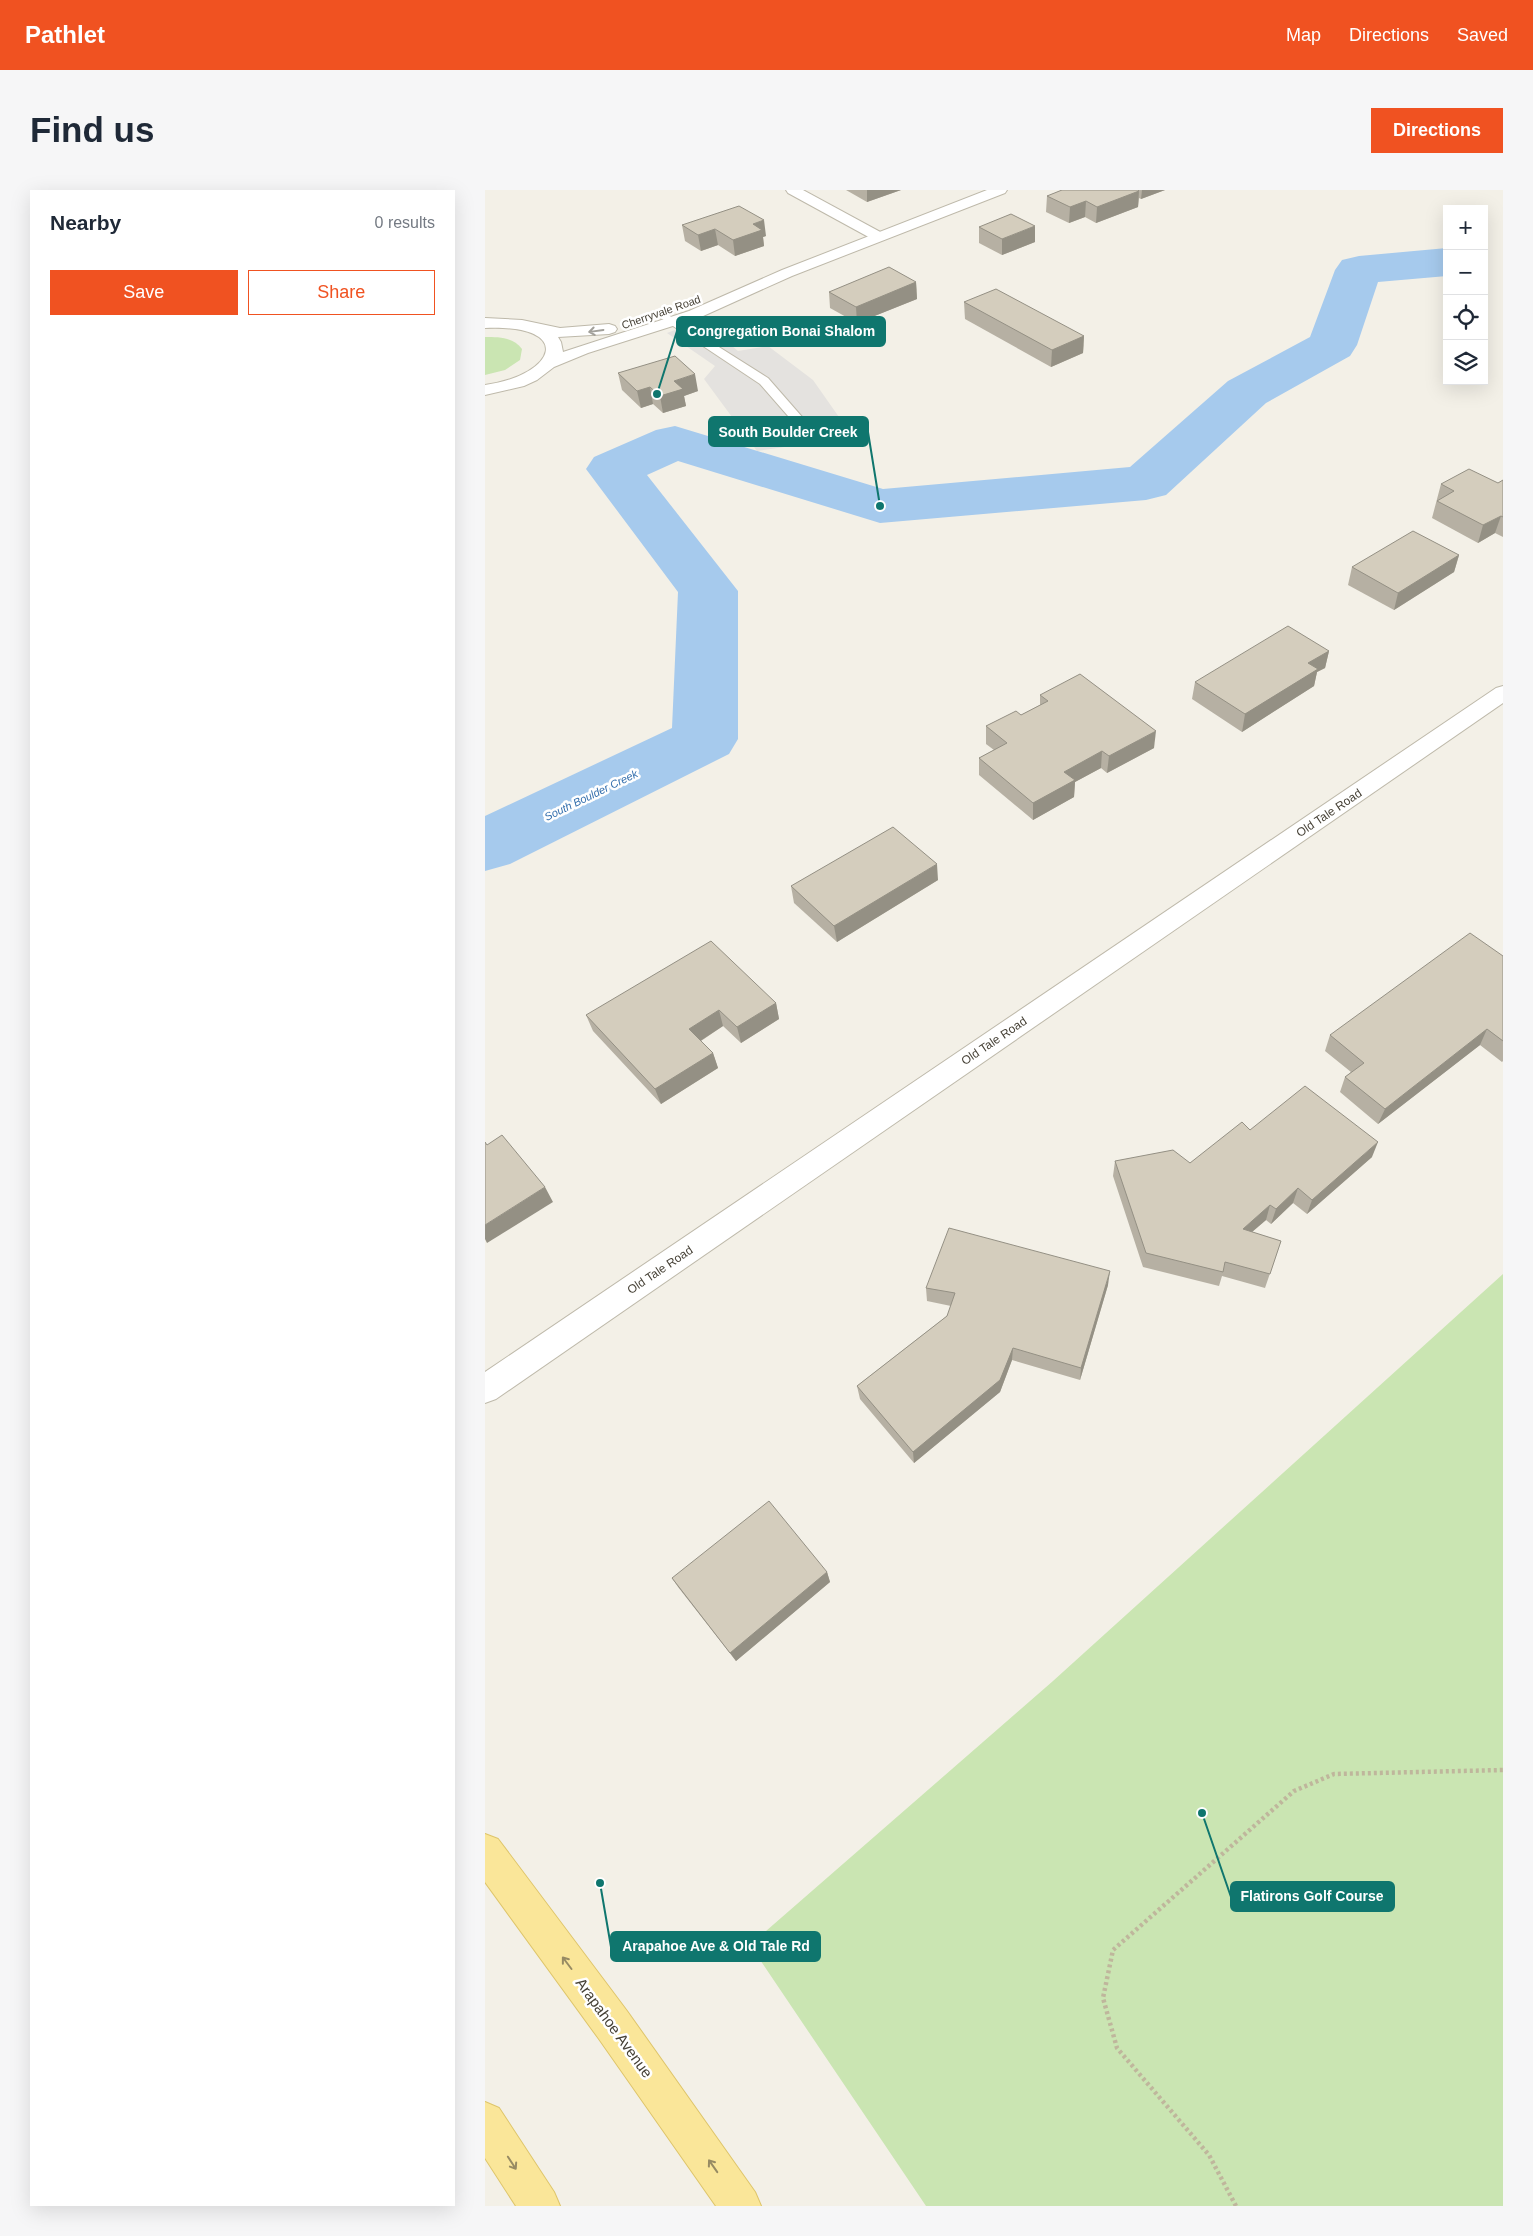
<!DOCTYPE html>
<meta charset="utf-8">
<style>
:root{--surface:#fff;--page:#f6f6f7;--text:#1f2937;--muted:#747a83;--line:#e0e1e3;--accent:#f05221}
body{margin:0;font-family:Arial,sans-serif;background:var(--page);color:var(--text)}
.controls{position:absolute;right:15px;top:15px;display:grid;overflow:hidden;border-radius:0px;box-shadow:0 5px 20px #0002}
.controls button{width:45px;height:45px;display:grid;place-items:center;padding:0;border:0;border-bottom:1px solid var(--line);background:var(--surface);color:var(--text);font:25px sans-serif}
.list{margin:0;padding:0;list-style:none}
h2{display:flex;justify-content:space-between;align-items:center;height:65px;margin:0;padding:0 20px;font-size:21px}
h2 small{font-size:16px;font-weight:400;color:var(--muted)}
.actions{display:flex;gap:10px;padding:15px 20px}
.actions a{flex:1;padding:11px 0;border:1px solid var(--accent);border-radius:0px;text-align:center;font-size:18px;color:var(--accent)}
.actions .main{background:var(--accent);color:#fff}
.icon{flex:none;width:28px;height:28px;fill:none;stroke:currentColor;stroke-width:2;stroke-linecap:round;stroke-linejoin:round}
.map{position:relative;flex:none;width:1018px;height:2016px;overflow:hidden;border-radius:0px}
header{display:flex;align-items:center;gap:30px;box-sizing:border-box;height:70px;padding:0 25px;background:var(--accent);color:#fff}
header strong{font-size:24px}
nav{display:flex;gap:28px;margin-inline-start:auto;font-size:18px}
.intro{display:flex;align-items:center;justify-content:space-between;box-sizing:border-box;height:120px;padding:0 30px}
h1{margin:0;font-size:35px}
.button{padding:12px 22px;border-radius:0px;background:var(--accent);color:#fff;font-size:18px;font-weight:700}
main{display:flex;gap:30px;padding:0 30px}
aside{flex:1;background:var(--surface);border-radius:0px;box-shadow:0 5px 20px #0002}
.map>svg:first-child{display:block}
.green{fill:#cae5b2}
.parking{fill:#e4e2df}
.lines{fill:none;stroke-linecap:round;stroke-linejoin:round}
.river{fill:#a6caed;fill-rule:evenodd}
.service-casing{stroke:#beb9aa;stroke-width:2}
.minor-casing{stroke:#beb9aa;stroke-width:2}
.tertiary-casing{stroke:#beb9aa;stroke-width:2}
.primary-casing{stroke:#dec56a;stroke-width:2}
.path{stroke:#bfb69c;stroke-width:4.5;stroke-dasharray:3 3;stroke-linecap:butt}
.service{fill:#fff;fill-rule:evenodd}
.minor{fill:#fff;fill-rule:evenodd}
.tertiary{fill:#fff;fill-rule:evenodd}
.primary{fill:#fae699;fill-rule:evenodd}
.wall{fill:#b6b0a3}
.shaded-wall{fill:#949084}
.building{fill:#d4cdbd;stroke:#949084}
.oneway{stroke:#a2a09a}
.oneway2{stroke:#978b63}
.labels{text-anchor:middle;stroke-width:5;stroke-linejoin:round;paint-order:stroke}
.far-street-label{font-size:11px;fill:#464136;stroke:#fff}
.far-water-label{font-size:11px;font-style:italic;fill:#346fad;stroke:#fff}
.street-label{font-size:12px;fill:#464136;stroke:#fff}
.near-street-label{font-size:15px;fill:#464136;stroke:#fff}
.leader{fill:none;stroke:#0f766e;stroke-width:2}
.callout-dot{fill:#0f766e;stroke:#fff;stroke-width:2}
.callout{fill:#0f766e;stroke:#0f766e;stroke-width:2}
.callout-label{font-size:14px;text-anchor:middle;font-weight:bold;fill:#fff}
</style>
<header>
<strong>Pathlet</strong>
<nav><a>Map</a><a>Directions</a><a>Saved</a></nav>
</header>
<div class="intro"><h1>Find us</h1><a class="button">Directions</a></div>
<main>
<aside>
<h2>Nearby<small>0 results</small></h2>
<ul class="list">
</ul>
<div class="actions"><a class="main">Save</a><a>Share</a></div>
</aside>
<div class="map">
<svg width="1018" height="2016" viewBox="0 0 1018 2016">
<rect width="100%" height="100%" fill="#f3f0e7"/>
<!-- green -->
<g class="green">
<path d="M 0,147 C 14,147 28,147 37,159 L 35,170 L 20,180 L 0,185 Z"/>
<polygon points="1018,1084 1018,2016 441,2016 265,1755 568,1491"/>
</g>
<!-- parking -->
<polygon class="parking" points="216,130 253,161 283,156 328,190 368,247 272,261 219,189 230,176 182,143"/>
<g class="lines">
<!-- river -->
<polygon class="river" points="962,58 962,86 893,92 872,155 865,166 781,213 681,305 661,310 395,333 193,271 162,285 253,401 253,549 244,564 25,674 0,681 0,626 187,538 193,402 101,279 109,267 171,240 190,236 398,299 645,277 743,191 825,147 850,80 857,70 874,66"/>
<defs>
<polygon id="service" points="177,121 283,188 332,244 334,247 332,250 324,250 275,194 173,126 171,124 173,122"/>
<g id="minor">
<polygon points="301,0 318,0 399,44 401,47 399,50 389,50 303,3"/>
<polygon points="1018,496 1018,513 11,1209 0,1213 0,1182 1011,498"/>
</g>
<path id="tertiary" d="M 502,0 L 522,0 L 520,3 L 307,86 L 216,127 L 103,163 L 69,177 L 52,190 L 39,196 L 0,205 L 0,195 C 72,185 90,134 0,138 L 0,128 L 37,130 L 75,138 L 124,134 L 130,136 L 132,139 L 130,142 L 124,144 L 73,147 L 76,152 L 78,162 L 204,121 L 297,80 Z"/>
<g id="primary">
<polygon points="0,1644 13,1649 142,1821 270,2002 276,2016 231,2016 114,1849 0,1692"/>
<polygon points="0,1912 14,1918 69,2002 75,2016 31,2016 0,1968"/>
</g>
</defs>
<!-- service casing -->
<use href="#service" class="service-casing"/>
<!-- minor casing -->
<use href="#minor" class="minor-casing"/>
<!-- tertiary casing -->
<use href="#tertiary" class="tertiary-casing"/>
<!-- primary casing -->
<use href="#primary" class="primary-casing"/>
<!-- path -->
<polyline class="path" points="751,2016 724,1965 632,1858 618,1808 628,1760 809,1601 849,1584 1018,1580"/>
<!-- service -->
<use href="#service" class="service"/>
<!-- minor -->
<use href="#minor" class="minor"/>
<!-- tertiary -->
<use href="#tertiary" class="tertiary"/>
<!-- primary -->
<use href="#primary" class="primary"/>
</g>
<!-- wall -->
<g class="wall">
<polygon points="361,0 416,0 382,12"/>
<polygon points="577,0 680,0 656,9 654,8 653,17 611,33 600,27 584,33 561,22 562,6"/>
<polygon points="197,35 281,46 278,47 279,56 250,66 233,55 216,61 200,51"/>
<polygon points="494,37 550,52 517,65 494,53"/>
<polygon points="431,92 432,109 372,133 345,118 344,102"/>
<polygon points="479,112 599,146 598,163 566,177 480,129"/>
<polygon points="133,183 213,201 199,206 201,216 178,223 168,214 156,218 137,200"/>
<polygon points="1018,290 1018,347 1010,343 993,353 947,328 956,294 1013,293"/>
<polygon points="974,365 969,382 909,420 863,395 867,377"/>
<polygon points="844,461 840,478 832,482 829,496 757,542 707,509 710,492"/>
<polygon points="555,505 669,558 622,583 616,578 590,592 589,607 548,630 494,585 494,568 509,560 501,554 501,536 536,525 555,515"/>
<polygon points="453,690 352,752 309,713 306,696"/>
<polygon points="1018,766 1018,871 1017,872 995,855 893,934 855,902 860,887 866,882 840,861 845,845"/>
<polygon points="291,813 294,829 256,853 238,836 216,851 228,863 233,878 176,914 108,841 101,825"/>
<polygon points="765,940 887,967 822,1024 808,1013 786,1034 781,1030 767,1042 796,1051 780,1098 737,1086 734,1096 658,1077 628,986 630,971 705,973"/>
<polygon points="623,1095 595,1190 527,1170 515,1202 429,1273 375,1209 372,1196 462,1126 466,1116 442,1111 441,1098"/>
<polygon points="342,1382 345,1392 251,1471 193,1397 187,1388"/>
</g>
<!-- shaded-wall -->
<g class="shaded-wall">
<polygon points="382,0 416,0 382,12"/>
<polygon points="657,0 680,0 656,9"/>
<polygon points="654,1 653,17 611,33 612,17"/>
<polygon points="601,11 600,27 584,33 585,17"/>
<polygon points="279,30 281,46 278,47 279,56 250,66 248,50 268,34"/>
<polygon points="550,36 550,52 517,65 517,49"/>
<polygon points="230,39 233,55 216,61 213,45"/>
<polygon points="431,92 432,109 372,133 371,117"/>
<polygon points="599,146 598,163 566,177 567,160"/>
<polygon points="210,184 213,201 199,206 201,216 178,223 175,206 189,191"/>
<polygon points="165,197 168,214 156,218 152,201"/>
<polygon points="1016,326 1010,343 993,353 998,335"/>
<polygon points="974,365 969,382 909,420 913,403"/>
<polygon points="844,461 840,478 832,482 829,496 757,542 760,524 823,473"/>
<polygon points="671,541 669,558 622,583 624,566"/>
<polygon points="617,561 616,578 590,592 589,607 548,630 548,613 579,582"/>
<polygon points="452,674 453,690 352,752 349,736"/>
<polygon points="291,813 294,829 256,853 252,837"/>
<polygon points="234,820 238,836 209,855 204,839"/>
<polygon points="1002,839 995,855 893,934 900,919"/>
<polygon points="228,863 233,878 176,914 170,899"/>
<polygon points="893,952 887,967 822,1024 827,1010"/>
<polygon points="60,997 68,1012 2,1053 0,1049 0,1035"/>
<polygon points="813,998 808,1013 786,1034 791,1019"/>
<polygon points="785,1015 781,1030 754,1053 758,1039"/>
<polygon points="625,1081 623,1095 595,1190 596,1178"/>
<polygon points="528,1158 527,1170 515,1202 429,1273 428,1262"/>
<polygon points="342,1382 345,1392 251,1471 245,1463"/>
</g>
<!-- building -->
<g class="building">
<polygon points="577,0 653,0 654,1 612,17 601,11 585,17 562,6"/>
<polygon points="254,16 279,30 268,34 277,40 248,50 230,39 213,45 197,35"/>
<polygon points="526,24 550,36 517,49 494,37"/>
<polygon points="404,77 431,92 371,117 344,102"/>
<polygon points="511,99 599,146 567,160 479,112"/>
<polygon points="190,166 210,184 189,191 198,199 175,206 165,197 152,201 133,183"/>
<polygon points="984,279 1013,293 1018,290 1018,327 1016,326 998,335 952,311 969,301 956,294"/>
<polygon points="928,341 974,365 913,403 867,377"/>
<polygon points="803,436 844,461 823,473 833,479 760,524 710,492"/>
<polygon points="595,484 671,541 624,566 617,561 579,582 590,590 548,613 494,568 522,553 501,536 531,521 536,525 563,511 555,505"/>
<polygon points="408,637 452,674 349,736 306,696"/>
<polygon points="985,743 1018,766 1018,851 1002,839 900,919 860,887 879,873 845,845"/>
<polygon points="226,751 291,813 252,837 234,820 204,839 228,863 170,899 101,825"/>
<polygon points="820,896 893,952 827,1010 813,998 791,1019 785,1015 758,1039 796,1051 785,1084 740,1072 738,1082 661,1063 630,971 688,960 705,973 757,932 765,940"/>
<polygon points="17,945 60,997 0,1035 0,952 2,955"/>
<polygon points="464,1038 625,1081 596,1178 528,1158 515,1190 428,1262 372,1196 462,1126 470,1103 441,1098"/>
<polygon points="284,1311 342,1382 245,1463 187,1388"/>
</g>
<!-- one-way arrows -->
<defs><path id="oneway-shaft" d="M-6 0H5M1.5-3L5.5 0L1.5 3" fill="none" stroke-width="1.6" stroke-linecap="round" stroke-linejoin="round" transform="scale(1.25)"/></defs>
<use class="oneway" href="#oneway-shaft" transform="translate(111 141) rotate(172)"/>
<g class="oneway2">
<use href="#oneway-shaft" transform="translate(82 1773) rotate(-127)"/>
<use href="#oneway-shaft" transform="translate(27 1973) rotate(57)"/>
<use href="#oneway-shaft" transform="translate(228 1976) rotate(-125)"/>
</g>
<g class="labels">
<!-- far-street labels -->
<g class="far-street-label">
<text transform="translate(176 122) rotate(-19)" y="4">Cherryvale Road</text>
</g>
<!-- far-water labels -->
<g class="far-water-label">
<text transform="translate(106 605) rotate(-26)" y="4">South Boulder Creek</text>
</g>
<!-- street labels -->
<g class="street-label">
<text transform="translate(844 623) rotate(-34)" y="4">Old Tale Road</text>
<text transform="translate(509 851) rotate(-34)" y="4">Old Tale Road</text>
<text transform="translate(175 1080) rotate(-34)" y="4">Old Tale Road</text>
</g>
<!-- near-street labels -->
<g class="near-street-label">
<text transform="translate(129 1838) rotate(54)" y="5">Arapahoe Avenue</text>
</g>
</g>
<!-- callouts -->
<path class="leader" d="M172 204L192 141M395 316L383 242M717 1623L746 1707M115 1693L126 1757"/>
<g class="callout-dot">
<circle cx="172" cy="204" r="5"/>
<circle cx="395" cy="316" r="5"/>
<circle cx="717" cy="1623" r="5"/>
<circle cx="115" cy="1693" r="5"/>
</g>
<g class="callout">
<rect x="192" y="127" width="208" height="29" rx="5"/>
<rect x="224" y="227" width="159" height="29" rx="5"/>
<rect x="746" y="1692" width="163" height="29" rx="5"/>
<rect x="126" y="1742" width="209" height="29" rx="5"/>
</g>
<g class="callout-label">
<text x="296" y="146">Congregation Bonai Shalom</text>
<text x="303" y="247">South Boulder Creek</text>
<text x="827" y="1711">Flatirons Golf Course</text>
<text x="231" y="1761">Arapahoe Ave &amp; Old Tale Rd</text>
</g>
</svg>
<div class="controls">
<button>+</button>
<button>−</button>
<button><svg class="icon" aria-label="locate" viewBox="0 0 24 24"><circle cx="12" cy="12" r="6"/><path d="M12 2v4M12 18v4M2 12h4M18 12h4"/></svg></button>
<button><svg class="icon" aria-label="layers" viewBox="0 0 24 24"><path d="M12 4l9 5-9 5-9-5zM3 14l9 5 9-5"/></svg></button>
</div>
</div>
</main>
